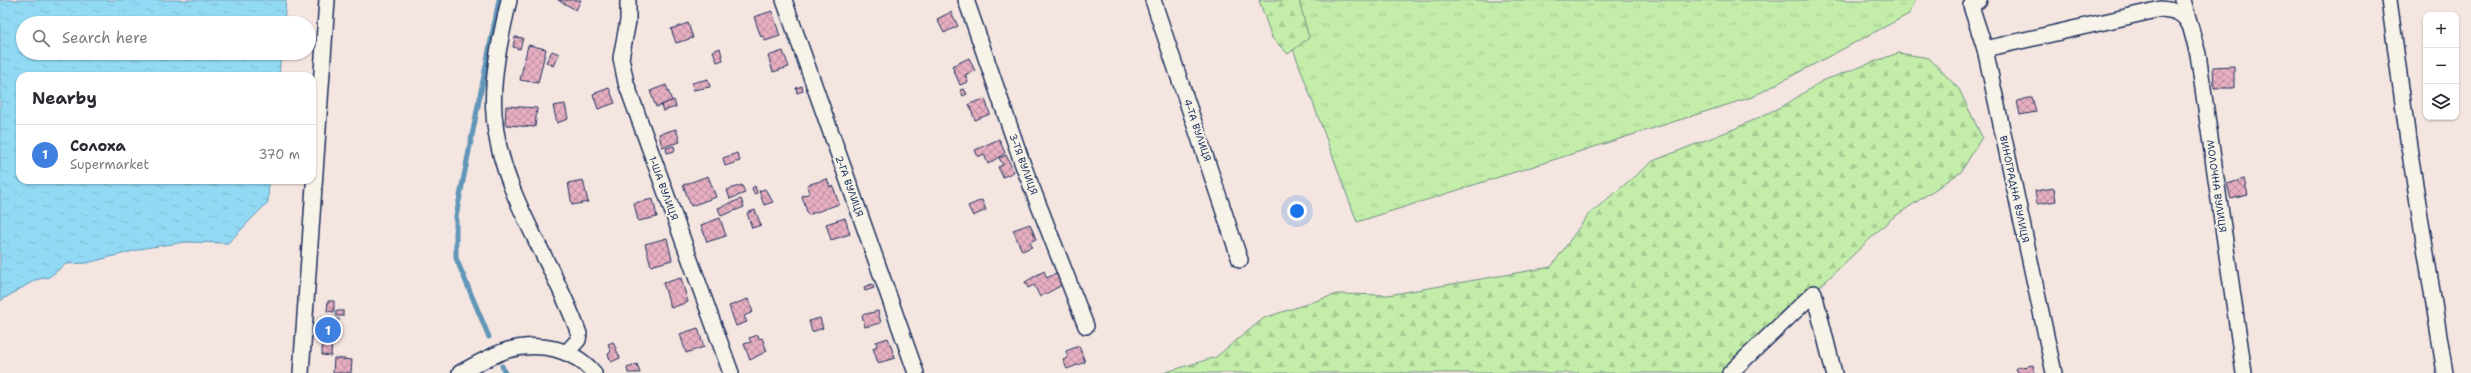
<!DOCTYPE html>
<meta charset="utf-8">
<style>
:root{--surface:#fff;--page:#f7f7f7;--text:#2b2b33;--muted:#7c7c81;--line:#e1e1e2;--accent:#1f6fb2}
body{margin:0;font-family:"Shantell Sans",sans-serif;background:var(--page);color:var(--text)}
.controls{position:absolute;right:12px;top:12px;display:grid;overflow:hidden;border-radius:8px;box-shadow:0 1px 3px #0004}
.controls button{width:36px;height:36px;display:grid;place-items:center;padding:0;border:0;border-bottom:1px solid var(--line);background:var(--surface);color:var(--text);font:20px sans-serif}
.you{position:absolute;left:1297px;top:211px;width:14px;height:14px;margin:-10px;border:3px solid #fff;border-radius:50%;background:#1a73e8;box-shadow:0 0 0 6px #1a73e833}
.badge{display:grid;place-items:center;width:26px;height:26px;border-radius:50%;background:var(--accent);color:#fff;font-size:13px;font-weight:700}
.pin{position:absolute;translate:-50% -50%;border:2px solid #fff;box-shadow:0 1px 4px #0006}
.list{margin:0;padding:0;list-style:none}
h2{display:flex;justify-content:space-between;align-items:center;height:52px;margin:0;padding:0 16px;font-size:17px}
h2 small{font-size:13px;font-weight:400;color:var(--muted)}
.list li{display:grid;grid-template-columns:26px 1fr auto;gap:12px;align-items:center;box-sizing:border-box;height:60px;padding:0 16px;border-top:1px solid var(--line)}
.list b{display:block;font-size:15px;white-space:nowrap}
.list p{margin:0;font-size:13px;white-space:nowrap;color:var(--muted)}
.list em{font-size:13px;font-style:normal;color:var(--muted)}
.icon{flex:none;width:22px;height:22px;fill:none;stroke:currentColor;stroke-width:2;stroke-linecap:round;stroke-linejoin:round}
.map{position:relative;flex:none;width:2471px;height:373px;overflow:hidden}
.search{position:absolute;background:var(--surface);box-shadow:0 1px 3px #0004;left:16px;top:16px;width:300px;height:44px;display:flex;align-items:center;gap:10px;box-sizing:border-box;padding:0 14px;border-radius:22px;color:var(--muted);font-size:15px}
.panel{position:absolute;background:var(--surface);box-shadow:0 1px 3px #0004;left:16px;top:72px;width:300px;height:112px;border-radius:12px}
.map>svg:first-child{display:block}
.grass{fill:url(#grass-tufts);stroke:#6f8e84}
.forest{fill:url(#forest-firs);stroke:#6f8e84}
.water{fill:url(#water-ripples);stroke:#6296b8}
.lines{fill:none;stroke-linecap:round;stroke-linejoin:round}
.stream{stroke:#6296b8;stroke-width:5}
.building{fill:url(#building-cross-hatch);stroke:#1b2f5e}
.minor-casing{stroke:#1b2f5e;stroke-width:18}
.minor{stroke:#f7f3e8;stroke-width:15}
.labels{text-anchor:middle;stroke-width:4;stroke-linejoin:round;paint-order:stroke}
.street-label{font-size:10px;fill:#1b2f5e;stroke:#f7f3e8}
</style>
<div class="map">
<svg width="2471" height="373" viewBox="0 0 2471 373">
<defs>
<pattern id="grass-tufts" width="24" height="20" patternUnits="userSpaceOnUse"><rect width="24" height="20" fill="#c3eda9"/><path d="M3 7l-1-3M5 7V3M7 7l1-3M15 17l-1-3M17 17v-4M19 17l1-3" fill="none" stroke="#a7cc94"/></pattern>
<pattern id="forest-firs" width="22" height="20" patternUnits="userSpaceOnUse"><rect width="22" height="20" fill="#c3eda9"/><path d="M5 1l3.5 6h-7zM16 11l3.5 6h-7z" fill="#a7cc94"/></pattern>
<pattern id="water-ripples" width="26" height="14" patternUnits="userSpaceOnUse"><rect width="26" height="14" fill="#92daf4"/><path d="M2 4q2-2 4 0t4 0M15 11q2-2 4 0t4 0" fill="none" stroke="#7dbbd4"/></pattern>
<pattern id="building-cross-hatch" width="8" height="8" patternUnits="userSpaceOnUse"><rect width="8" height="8" fill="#e7afc1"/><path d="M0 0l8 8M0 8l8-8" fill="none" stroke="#ba8fa0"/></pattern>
</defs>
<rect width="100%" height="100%" fill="#f4e5e0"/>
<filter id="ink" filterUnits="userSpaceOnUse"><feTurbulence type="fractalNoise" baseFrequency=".025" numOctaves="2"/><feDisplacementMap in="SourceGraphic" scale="8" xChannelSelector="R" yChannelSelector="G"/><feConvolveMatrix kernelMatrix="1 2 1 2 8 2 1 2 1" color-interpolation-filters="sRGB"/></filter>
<g filter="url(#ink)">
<!-- grass -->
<polygon class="grass" points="1275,0 1916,0 1909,14 1752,97 1357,222"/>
<!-- forest -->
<g class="forest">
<polygon points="1259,0 1299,0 1309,38 1288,54 1272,38"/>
<polygon points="1898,53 1929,58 1959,89 1982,137 1961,172 1891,219 1729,373 1163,373 1216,357 1264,318 1337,294 1388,295 1551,267 1588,215 1653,161 1734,129 1785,105 1822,81"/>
</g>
<!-- water -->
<polygon class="water" points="0,0 286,0 284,23 23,23 23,53 281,53 279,76 20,76 20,180 269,180 268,202 228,243 185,242 145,248 87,263 66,264 49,277 35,280 0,301"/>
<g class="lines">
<!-- stream -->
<g class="stream">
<polyline points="489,337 456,258 456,216 499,0"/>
<polyline points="502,366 505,373"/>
</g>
</g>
<!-- building -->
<g class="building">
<polygon points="558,0 581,0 576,10"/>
<polygon points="772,11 780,36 765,41 763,36 761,37 754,17"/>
<polygon points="951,12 958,26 944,33 937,19"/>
<polygon points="688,23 693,38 676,43 671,29"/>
<polygon points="515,37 523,38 520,49 513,47"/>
<polygon points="528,45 546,49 538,83 520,80"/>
<polygon points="720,48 723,60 717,62 713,51"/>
<polygon points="552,51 559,54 553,66 546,62"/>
<polygon points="783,51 789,67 773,72 768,56"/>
<polygon points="969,58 975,71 965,75 968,82 960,85 952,66"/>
<polygon points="2234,66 2234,88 2214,88 2213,67"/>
<polygon points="708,79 710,87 693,90 692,83"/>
<polygon points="666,85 672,101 656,107 650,91"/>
<polygon points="802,86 803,91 797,93 796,88"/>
<polygon points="609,88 615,103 598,109 593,94"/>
<polygon points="964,89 967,94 963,96 960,90"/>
<polygon points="2032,97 2036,112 2020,115 2017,101"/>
<polygon points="985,99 990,114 975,120 969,104"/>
<polygon points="674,100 676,107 663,111 661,105"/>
<polygon points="565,104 568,119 557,123 553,106"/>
<polygon points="506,106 537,108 535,127 505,125"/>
<polygon points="676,129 680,142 662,147 659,134"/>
<polygon points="999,139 1005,153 988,164 984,154 978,157 975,150"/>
<polygon points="674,146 675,151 667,153 666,148"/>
<polygon points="737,153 740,161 725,166 723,158"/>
<polygon points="1006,155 1014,172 1003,177 998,167 1003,165 999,158"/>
<polygon points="708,176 716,197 691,206 683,185"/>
<polygon points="827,179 830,187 833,186 839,204 808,215 802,196 810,193 807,185"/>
<polygon points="2244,179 2248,195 2231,199 2227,184"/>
<polygon points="583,180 588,202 572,205 568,183"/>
<polygon points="742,185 745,193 730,199 727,190"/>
<polygon points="755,186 757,193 754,194 752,188"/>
<polygon points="2054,188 2056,201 2037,204 2035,191"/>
<polygon points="765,189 773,202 764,205 759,191"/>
<polygon points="653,199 657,217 638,221 634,203"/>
<polygon points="741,199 744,207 721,216 718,208"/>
<polygon points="982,200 986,210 973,216 968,206"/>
<polygon points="755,210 761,225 752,228 747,213"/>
<polygon points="720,218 726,236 707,242 701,225"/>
<polygon points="845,218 850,234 831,240 826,224"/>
<polygon points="1030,224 1036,239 1030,242 1032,247 1022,251 1013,230"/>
<polygon points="667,238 672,260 651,266 645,244"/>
<polygon points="1044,271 1047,278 1056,273 1062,285 1040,297 1034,285 1028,288 1025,282"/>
<polygon points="681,278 688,302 671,308 663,283"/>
<polygon points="872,284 874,288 865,291 864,287"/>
<polygon points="748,299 753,312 744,316 747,322 736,326 729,306"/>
<polygon points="328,301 334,301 334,312 327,311"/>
<rect x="336" y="311" width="7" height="5"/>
<polygon points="878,311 881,323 865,327 862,315"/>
<polygon points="326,318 339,319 338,340 332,340 331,356 322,355 323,324"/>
<polygon points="820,318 823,328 812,332 809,321"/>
<polygon points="698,328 704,347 686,353 680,334"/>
<polygon points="758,335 759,339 762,338 767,351 750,360 744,344 751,342 749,338"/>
<polygon points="888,338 895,358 878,363 873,348 877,346 876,342"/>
<polygon points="613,342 620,358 611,362 608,354 611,352 608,344"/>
<polygon points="1079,346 1085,362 1067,369 1063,360 1068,358 1066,351"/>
<polygon points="334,358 352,360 351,373 333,373"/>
<polygon points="637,364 640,373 628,373 627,368"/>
<polygon points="2033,365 2035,373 2018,373 2016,368"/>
</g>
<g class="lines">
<defs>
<g id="minor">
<path d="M 509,0 C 501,36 491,77 494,114 C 499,193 554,261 579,334 L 578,340 L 566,353"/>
<polyline points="628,0 628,21 621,58 626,83 731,373"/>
<polyline points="784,0 916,373"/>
<polyline points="966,0 1023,165 1086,326"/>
<polyline points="1153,0 1240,260"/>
<polyline points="1979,0 1971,6 1985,49 2054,373"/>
<polyline points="2183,0 2198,54 2244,373"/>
<polyline points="2389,0 2409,147 2445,373"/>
<path d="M 1985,49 L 2161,9 C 2173,10 2183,12 2189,24"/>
<polyline points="301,373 327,0"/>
<path d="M 460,373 C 493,355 516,340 555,349 C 570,353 584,361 594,373"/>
<polyline points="1730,373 1814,293 1834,373"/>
</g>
</defs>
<!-- minor casing -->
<use href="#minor" class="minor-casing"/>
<!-- minor -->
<use href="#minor" class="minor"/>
</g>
</g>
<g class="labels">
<!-- street labels -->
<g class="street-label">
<text transform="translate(1198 130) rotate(71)" y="4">4-ТА ВУЛИЦЯ</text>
<text transform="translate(1024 164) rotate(70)" y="4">3-ТЯ ВУЛИЦЯ</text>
<text transform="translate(850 186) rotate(70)" y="4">2-ГА ВУЛИЦЯ</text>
<text transform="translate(2217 186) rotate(82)" y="4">МОЛОЧНА ВУЛИЦЯ</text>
<text transform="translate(664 188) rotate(70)" y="4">1-ША ВУЛИЦЯ</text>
<text transform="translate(2015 189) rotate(78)" y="4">ВИНОГРАДНА ВУЛИЦЯ</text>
</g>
</g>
</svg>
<div class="controls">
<button>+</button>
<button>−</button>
<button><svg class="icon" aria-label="layers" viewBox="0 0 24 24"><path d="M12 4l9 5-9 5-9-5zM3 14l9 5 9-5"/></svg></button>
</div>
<div class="you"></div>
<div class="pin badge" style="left:328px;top:330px;background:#3f7fe0">1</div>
<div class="search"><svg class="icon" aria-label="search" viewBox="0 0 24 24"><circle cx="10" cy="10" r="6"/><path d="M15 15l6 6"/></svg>Search here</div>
<section class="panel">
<h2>Nearby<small></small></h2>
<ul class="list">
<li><span class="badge" style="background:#3f7fe0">1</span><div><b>Солоха</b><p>Supermarket</p></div><em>370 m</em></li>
</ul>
</section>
</div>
